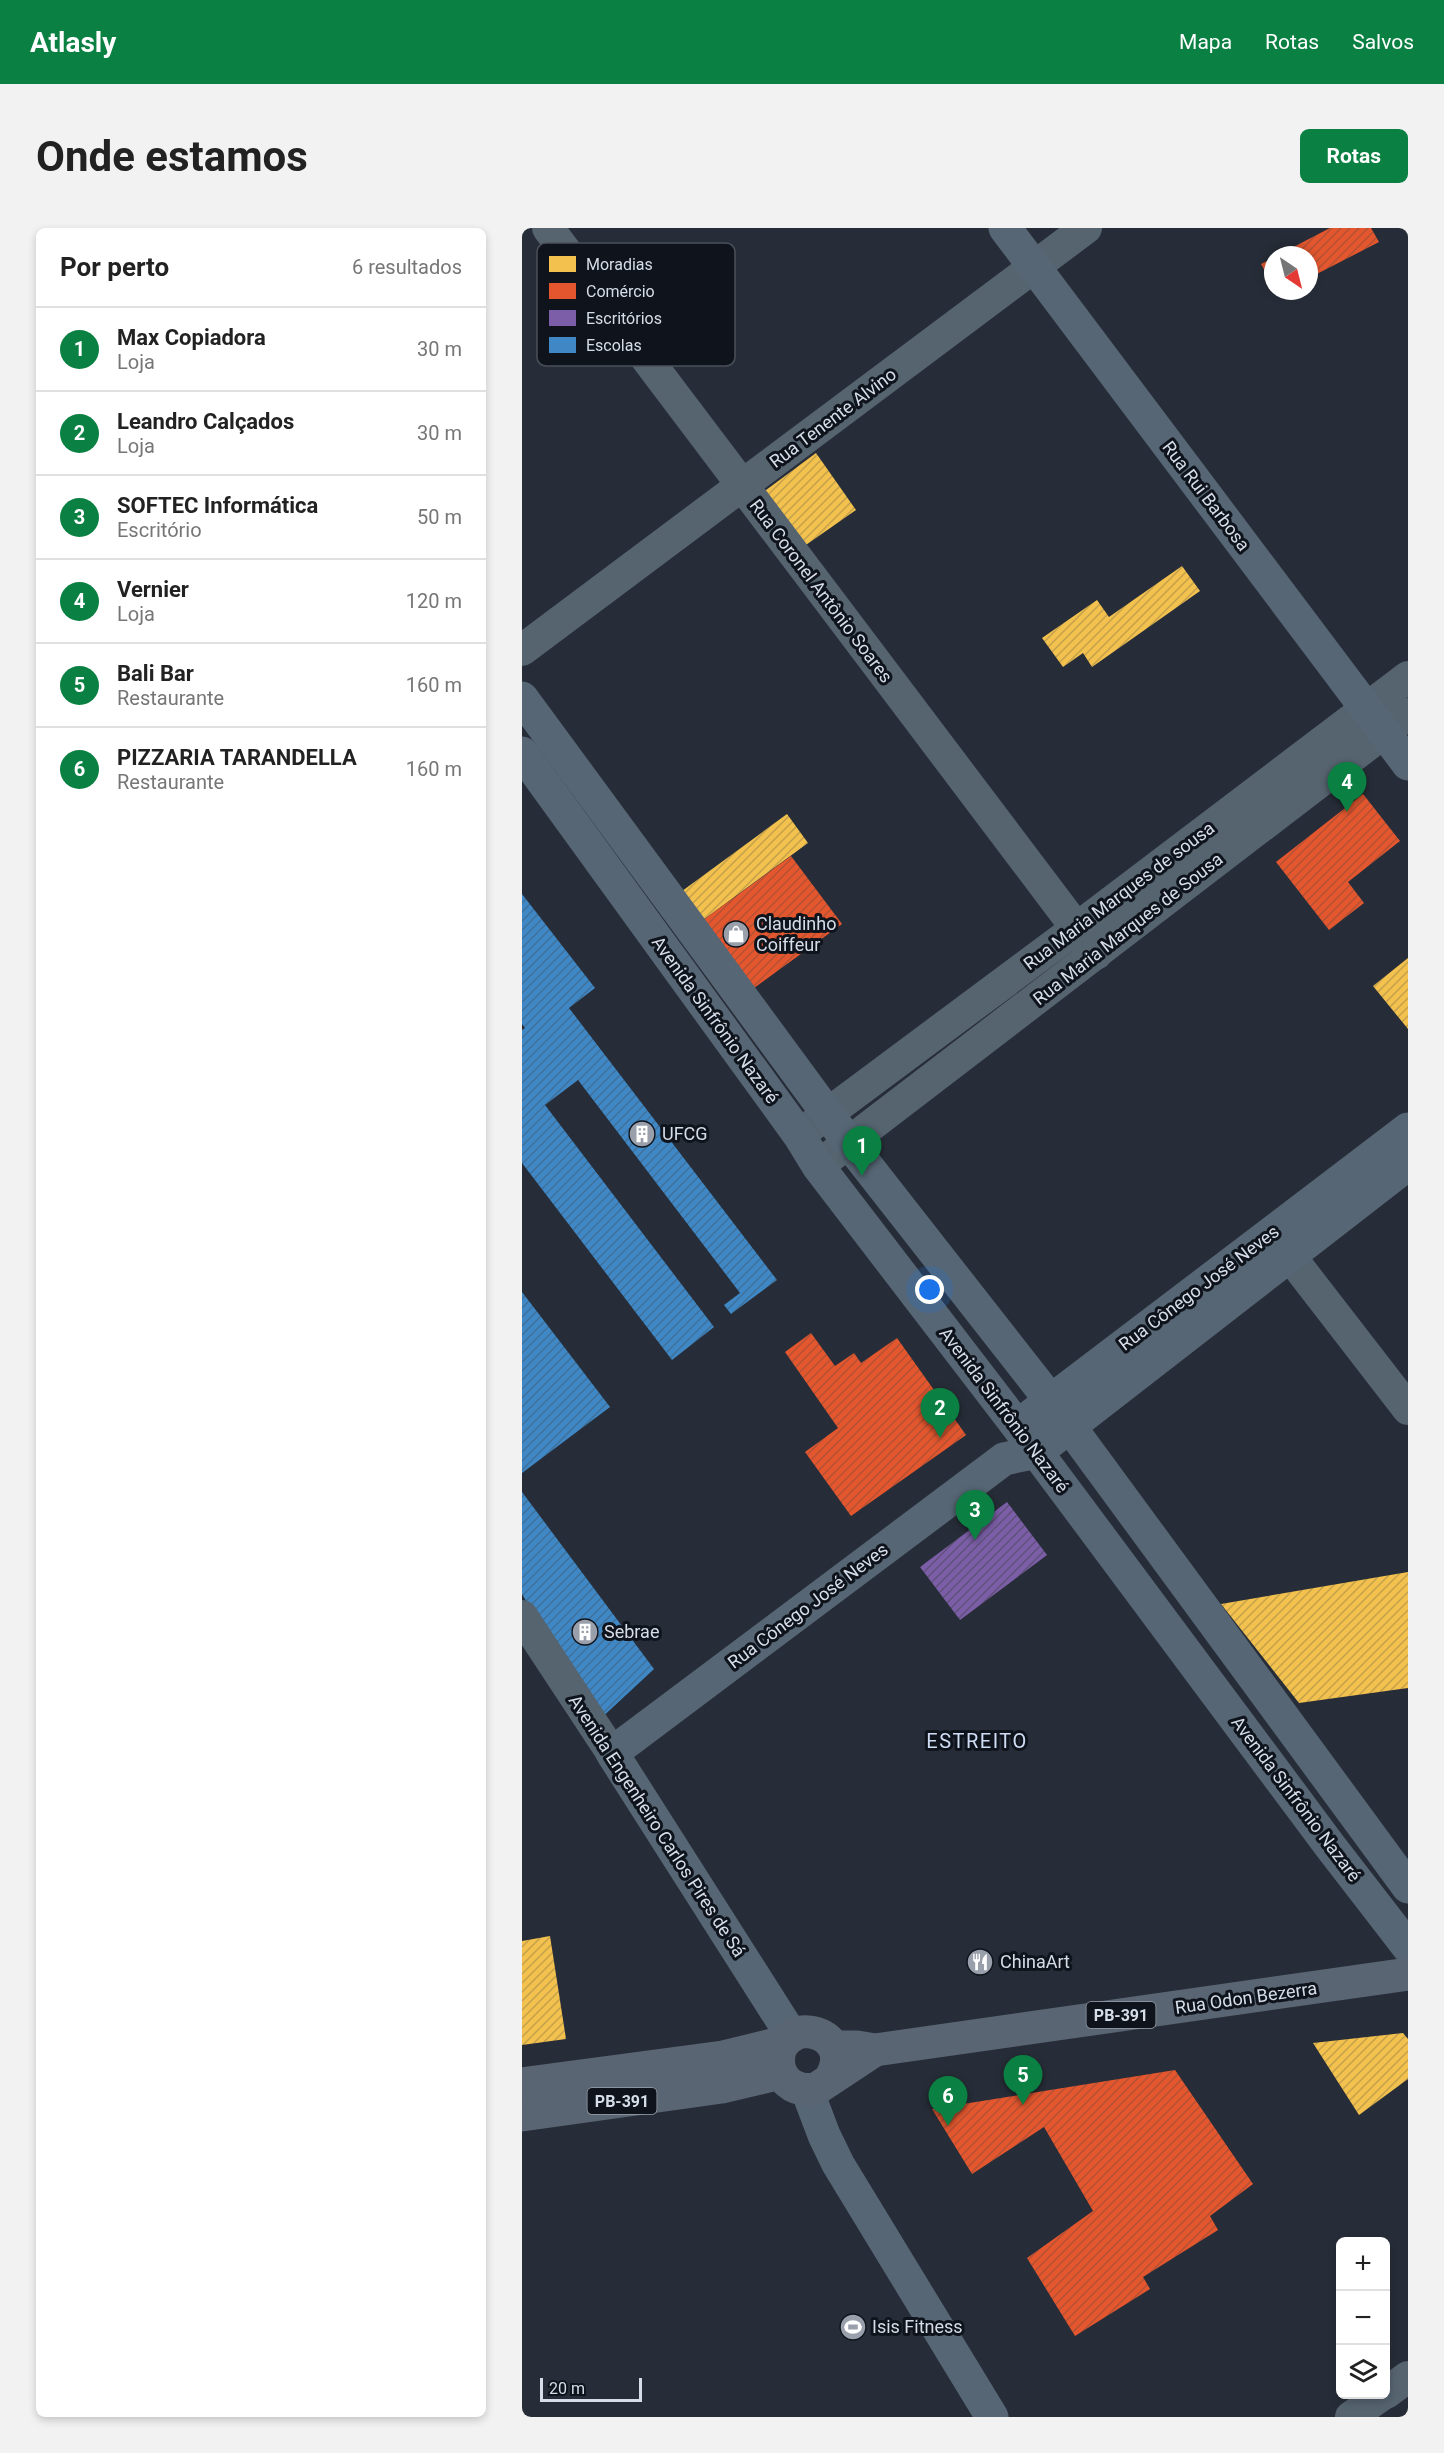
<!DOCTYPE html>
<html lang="pt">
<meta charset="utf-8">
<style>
:root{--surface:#fff;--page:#f2f2f2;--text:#222;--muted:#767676;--line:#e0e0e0;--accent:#0b8043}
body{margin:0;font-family:Roboto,sans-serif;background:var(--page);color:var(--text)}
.controls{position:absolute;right:18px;bottom:18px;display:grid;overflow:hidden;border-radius:9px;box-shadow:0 3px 9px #0003}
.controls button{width:54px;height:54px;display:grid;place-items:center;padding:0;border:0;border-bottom:2px solid var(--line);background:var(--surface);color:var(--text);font:30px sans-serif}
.compass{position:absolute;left:742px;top:18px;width:54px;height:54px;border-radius:50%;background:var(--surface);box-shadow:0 3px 9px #0003;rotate:145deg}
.scale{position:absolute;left:18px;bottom:15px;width:102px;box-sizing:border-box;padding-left:6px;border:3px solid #d6dde9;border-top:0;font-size:16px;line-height:21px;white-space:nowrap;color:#d6dde9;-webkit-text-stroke:4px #0f141c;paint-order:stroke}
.you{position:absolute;left:408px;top:1062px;width:21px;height:21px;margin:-15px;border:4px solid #fff;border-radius:50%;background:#1a73e8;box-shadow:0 0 0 9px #1a73e833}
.badge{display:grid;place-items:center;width:39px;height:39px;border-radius:50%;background:var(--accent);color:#fff;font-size:20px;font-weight:700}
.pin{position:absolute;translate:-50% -50px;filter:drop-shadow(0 2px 3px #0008)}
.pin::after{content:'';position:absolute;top:32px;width:21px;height:18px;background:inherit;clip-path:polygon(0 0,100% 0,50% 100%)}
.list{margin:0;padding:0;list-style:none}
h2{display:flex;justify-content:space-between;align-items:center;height:78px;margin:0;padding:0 24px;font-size:26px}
h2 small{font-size:20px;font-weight:400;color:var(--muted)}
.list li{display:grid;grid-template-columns:39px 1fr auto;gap:18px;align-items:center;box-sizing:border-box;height:84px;padding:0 24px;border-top:2px solid var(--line)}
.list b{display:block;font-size:22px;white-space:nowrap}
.list p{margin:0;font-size:20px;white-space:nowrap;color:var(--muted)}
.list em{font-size:20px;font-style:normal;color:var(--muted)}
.icon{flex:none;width:33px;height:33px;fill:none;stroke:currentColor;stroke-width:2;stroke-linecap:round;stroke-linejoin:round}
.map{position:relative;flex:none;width:886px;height:2189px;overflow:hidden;border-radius:9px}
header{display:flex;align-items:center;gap:36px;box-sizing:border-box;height:84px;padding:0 30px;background:var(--accent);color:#fff}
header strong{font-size:28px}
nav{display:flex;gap:33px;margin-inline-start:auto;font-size:21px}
.intro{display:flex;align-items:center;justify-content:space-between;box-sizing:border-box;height:144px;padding:0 36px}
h1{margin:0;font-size:42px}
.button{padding:15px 27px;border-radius:9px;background:var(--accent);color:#fff;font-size:21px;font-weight:700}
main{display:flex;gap:36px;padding:0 36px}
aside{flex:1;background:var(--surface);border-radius:9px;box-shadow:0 3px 9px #0003}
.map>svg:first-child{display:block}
.homes{fill:url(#homes-hatch)}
.shops{fill:url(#shops-hatch)}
.offices{fill:url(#offices-hatch)}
.schools{fill:url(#schools-hatch)}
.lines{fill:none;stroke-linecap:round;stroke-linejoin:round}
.street{stroke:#566470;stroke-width:32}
.secondary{stroke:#566674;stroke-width:33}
.primary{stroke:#596572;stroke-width:33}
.labels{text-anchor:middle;stroke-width:6;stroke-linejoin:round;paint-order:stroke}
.shield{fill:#0f141c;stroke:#9aa1ac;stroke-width:1.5}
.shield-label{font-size:16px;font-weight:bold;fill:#d6dde9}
.street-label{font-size:18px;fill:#d6dde9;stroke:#0f141c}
.poi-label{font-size:18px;fill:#d6dde9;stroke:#0f141c;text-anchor:start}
.neighbourhood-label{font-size:20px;letter-spacing:1.5px;fill:#cedcf4;stroke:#0f141c}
.key{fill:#0f141c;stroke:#4b505a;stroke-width:1.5}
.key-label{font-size:16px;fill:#d6dde9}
</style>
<header>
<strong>Atlasly</strong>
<nav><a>Mapa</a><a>Rotas</a><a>Salvos</a></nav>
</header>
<div class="intro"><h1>Onde estamos</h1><a class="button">Rotas</a></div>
<main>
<aside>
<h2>Por perto<small>6 resultados</small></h2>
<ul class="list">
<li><span class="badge">1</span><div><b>Max Copiadora</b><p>Loja</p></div><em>30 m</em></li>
<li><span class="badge">2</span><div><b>Leandro Calçados</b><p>Loja</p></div><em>30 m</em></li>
<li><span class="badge">3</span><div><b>SOFTEC Informática</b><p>Escritório</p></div><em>50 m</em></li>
<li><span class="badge">4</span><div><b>Vernier</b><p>Loja</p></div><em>120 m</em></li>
<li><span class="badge">5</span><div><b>Bali Bar</b><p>Restaurante</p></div><em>160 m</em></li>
<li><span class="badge">6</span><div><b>PIZZARIA TARANDELLA</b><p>Restaurante</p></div><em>160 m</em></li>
</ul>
</aside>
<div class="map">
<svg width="886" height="2189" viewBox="0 0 886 2189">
<defs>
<pattern id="homes-hatch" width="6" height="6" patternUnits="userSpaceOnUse" patternTransform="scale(1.5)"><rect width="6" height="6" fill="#f2c14e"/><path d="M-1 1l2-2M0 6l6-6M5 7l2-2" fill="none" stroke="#c6a14c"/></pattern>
<pattern id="shops-hatch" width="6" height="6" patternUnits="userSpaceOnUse" patternTransform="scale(1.5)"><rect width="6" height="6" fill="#e4572e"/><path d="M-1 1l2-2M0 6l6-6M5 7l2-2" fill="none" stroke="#b35135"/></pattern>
<pattern id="offices-hatch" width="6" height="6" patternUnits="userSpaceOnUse" patternTransform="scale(1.5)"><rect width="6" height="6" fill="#7b5ea7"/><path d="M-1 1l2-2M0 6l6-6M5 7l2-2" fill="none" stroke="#60517b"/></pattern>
<pattern id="schools-hatch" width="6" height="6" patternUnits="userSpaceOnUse" patternTransform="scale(1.5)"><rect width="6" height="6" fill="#3f88c5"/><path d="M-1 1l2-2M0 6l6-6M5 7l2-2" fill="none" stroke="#3f7099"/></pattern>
</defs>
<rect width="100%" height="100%" fill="#272d38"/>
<!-- homes -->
<g class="homes">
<polygon points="294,225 334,282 271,326 232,271"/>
<polygon points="660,338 678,363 570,439 561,425 541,439 520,410 575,372 587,389"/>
<polygon points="265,586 286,615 177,695 156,666"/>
<polygon points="886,730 886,801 851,758"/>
<polygon points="886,1344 886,1460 777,1475 699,1376"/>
<polygon points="28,1708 44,1811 0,1817 0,1713"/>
<polygon points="881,1805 886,1811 886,1851 837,1887 791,1815"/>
</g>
<!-- shops -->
<g class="shops">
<polygon points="808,0 849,0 857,14 787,50 787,27 756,27"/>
<polygon points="751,30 751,58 739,36"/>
<polygon points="841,566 878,613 826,654 842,675 807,702 754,634"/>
<polygon points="269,628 320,696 228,763 177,695"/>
<polygon points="289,1105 313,1138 332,1125 339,1135 375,1110 444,1207 329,1288 283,1224 316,1200 263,1124"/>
<polygon points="653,1842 731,1956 688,1988 696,2002 621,2049 628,2061 553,2108 505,2030 571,1983 522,1899 450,1946 410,1881"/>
</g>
<!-- offices -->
<polygon class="offices" points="485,1274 525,1327 438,1392 398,1339"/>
<!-- schools -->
<g class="schools">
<polygon points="0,666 73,760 47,780 255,1052 209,1086 202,1077 218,1065 56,852 23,877 192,1099 150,1132 0,935 0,802 3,800 0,796"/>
<polygon points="0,1064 88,1179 0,1245"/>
<polygon points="0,1264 132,1441 75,1494 0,1366"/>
</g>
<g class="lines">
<!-- street -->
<g class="street">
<polyline points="26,0 574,726"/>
<polyline points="0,422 564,0"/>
<polyline points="277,907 555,700 886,449"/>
<polyline points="296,938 886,486"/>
<polyline points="767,1027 886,1181"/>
<polyline points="0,1388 90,1525"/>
<polyline points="864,2165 886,2149"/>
<polyline points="829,2189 861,2166"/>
</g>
<!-- secondary -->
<g class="secondary">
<polyline points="483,0 886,536"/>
<polyline points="0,470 327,915 529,1173 886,1659"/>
<polyline points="0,525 277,907 296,938 496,1199 808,1618 886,1719"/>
<polyline points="510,1187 886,901"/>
<polyline points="270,1808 90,1525 482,1231 515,1224 886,936"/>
<polyline points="285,1862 302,1907 316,1936 470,2189"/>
</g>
<!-- primary -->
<g class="primary">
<polyline points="312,1819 335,1819 353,1822 886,1746"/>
<path d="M 309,1850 C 315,1838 318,1826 309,1815 C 304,1809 296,1805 288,1804 C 246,1799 244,1868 294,1861 L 353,1822"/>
<polyline points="0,1856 201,1829 263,1814"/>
<polyline points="0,1887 200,1859 259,1845"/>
</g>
</g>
<!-- icons -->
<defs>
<symbol id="shop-disc" viewBox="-11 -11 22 22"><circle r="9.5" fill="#999fab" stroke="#0f141c"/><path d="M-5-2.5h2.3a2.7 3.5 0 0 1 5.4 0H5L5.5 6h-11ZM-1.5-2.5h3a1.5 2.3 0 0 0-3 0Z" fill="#fff"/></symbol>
<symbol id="building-disc" viewBox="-11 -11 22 22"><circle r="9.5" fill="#999fab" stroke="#0f141c"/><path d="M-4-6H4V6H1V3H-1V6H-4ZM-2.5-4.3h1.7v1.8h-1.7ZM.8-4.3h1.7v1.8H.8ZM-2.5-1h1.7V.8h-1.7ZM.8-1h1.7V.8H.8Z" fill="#fff"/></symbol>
<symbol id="restaurant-disc" viewBox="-11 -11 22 22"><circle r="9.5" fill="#999fab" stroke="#0f141c"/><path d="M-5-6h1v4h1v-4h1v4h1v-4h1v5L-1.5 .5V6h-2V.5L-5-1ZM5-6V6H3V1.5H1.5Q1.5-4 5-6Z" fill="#fff"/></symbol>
<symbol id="stadium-disc" viewBox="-11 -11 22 22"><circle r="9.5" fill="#999fab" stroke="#0f141c"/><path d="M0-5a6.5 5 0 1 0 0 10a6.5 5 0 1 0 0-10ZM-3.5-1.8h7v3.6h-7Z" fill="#fff"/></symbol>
</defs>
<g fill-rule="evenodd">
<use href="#shop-disc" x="199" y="691" width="30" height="30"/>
<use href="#building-disc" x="105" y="891" width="30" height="30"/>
<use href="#building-disc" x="48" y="1389" width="30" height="30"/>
<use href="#restaurant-disc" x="443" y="1719" width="30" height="30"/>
<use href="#stadium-disc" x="316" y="2084" width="30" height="30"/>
</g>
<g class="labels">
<!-- shield labels -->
<g class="shield">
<rect x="564.5" y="1774" width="69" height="26" rx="4.5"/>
<rect x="65.5" y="1860" width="69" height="26" rx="4.5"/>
</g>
<g class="shield-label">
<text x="599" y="1793">PB-391</text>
<text x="100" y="1879">PB-391</text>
</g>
<!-- street labels -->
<g class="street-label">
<text transform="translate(311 190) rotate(-37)" y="6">Rua Tenente Alvino</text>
<text transform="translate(684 268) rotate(53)" y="6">Rua Rui Barbosa</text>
<text transform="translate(299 363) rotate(53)" y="6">Rua Coronel Antônio Soares</text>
<text transform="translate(597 668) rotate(-37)" y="6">Rua Maria Marques de sousa</text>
<text transform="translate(606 701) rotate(-38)" y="6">Rua Maria Marques de Sousa</text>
<text transform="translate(193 792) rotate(54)" y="6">Avenida Sinfrônio Nazaré</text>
<text transform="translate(677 1060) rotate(-37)" y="6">Rua Cônego José Neves</text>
<text transform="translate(482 1182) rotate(53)" y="6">Avenida Sinfrônio Nazaré</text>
<text transform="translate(286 1378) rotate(-37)" y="6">Rua Cônego José Neves</text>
<text transform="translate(774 1571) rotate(53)" y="6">Avenida Sinfrônio Nazaré</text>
<text transform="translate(135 1598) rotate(57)" y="6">Avenida Engenheiro Carlos Pires de Sá</text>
<text transform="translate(724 1770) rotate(-8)" y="6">Rua Odon Bezerra</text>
</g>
<!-- poi labels -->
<g class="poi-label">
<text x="234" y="702">Claudinho<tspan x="234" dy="21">Coiffeur</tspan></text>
<text x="140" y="912">UFCG</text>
<text x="82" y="1410">Sebrae</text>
<text x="478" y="1740">ChinaArt</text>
<text x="350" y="2105">Isis Fitness</text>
</g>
<!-- neighbourhood labels -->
<g class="neighbourhood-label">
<text x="455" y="1520">ESTREITO</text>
</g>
</g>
<!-- legend -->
<rect x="15" y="15" width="198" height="123" rx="9" class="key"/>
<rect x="27" y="28" width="27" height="16" fill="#f2c14e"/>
<rect x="27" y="55" width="27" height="16" fill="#e4572e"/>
<rect x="27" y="82" width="27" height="16" fill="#7b5ea7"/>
<rect x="27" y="109" width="27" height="16" fill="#3f88c5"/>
<g class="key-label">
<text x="64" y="42">Moradias</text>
<text x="64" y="69">Comércio</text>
<text x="64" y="96">Escritórios</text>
<text x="64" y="123">Escolas</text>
</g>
</svg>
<div class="controls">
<button>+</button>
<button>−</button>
<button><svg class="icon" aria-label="layers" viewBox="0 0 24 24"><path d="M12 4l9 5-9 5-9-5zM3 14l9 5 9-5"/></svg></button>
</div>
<svg class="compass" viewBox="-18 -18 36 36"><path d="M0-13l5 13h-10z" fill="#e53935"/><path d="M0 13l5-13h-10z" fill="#767676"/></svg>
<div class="scale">20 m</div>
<div class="you"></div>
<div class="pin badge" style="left:340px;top:948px">1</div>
<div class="pin badge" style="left:418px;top:1210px">2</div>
<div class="pin badge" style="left:453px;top:1312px">3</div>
<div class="pin badge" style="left:825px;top:584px">4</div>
<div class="pin badge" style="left:501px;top:1877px">5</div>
<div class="pin badge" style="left:426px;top:1898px">6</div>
</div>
</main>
